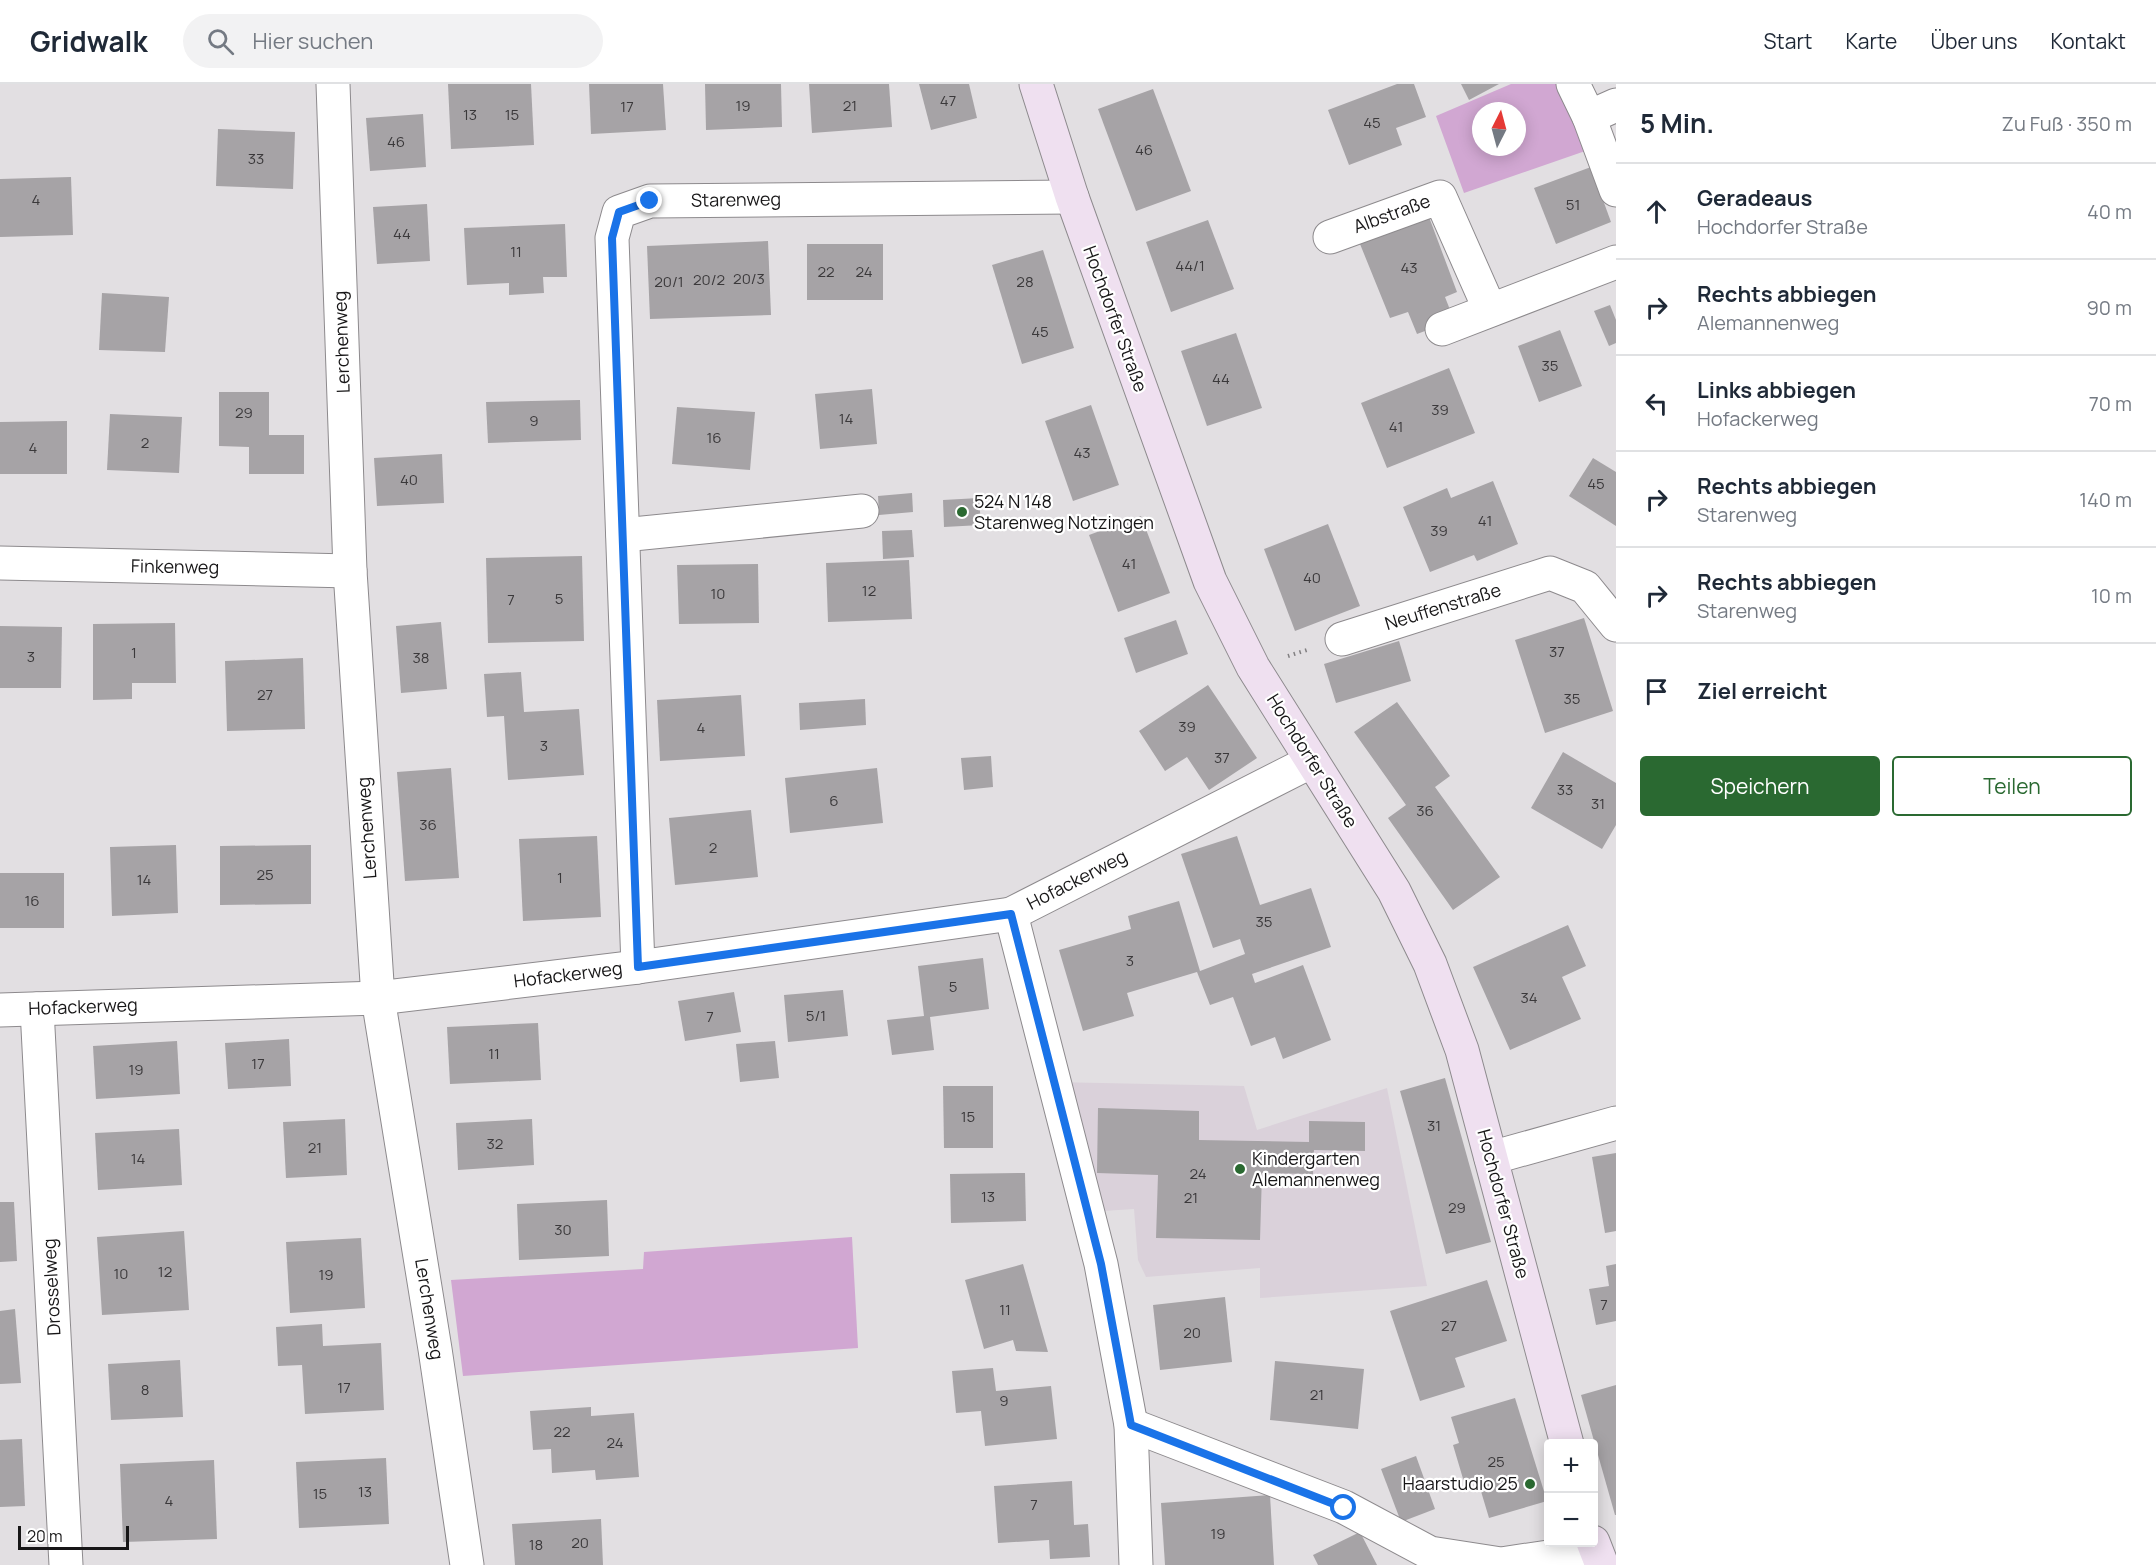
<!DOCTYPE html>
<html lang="de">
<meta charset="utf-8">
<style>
:root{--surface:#fff;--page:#f2f2f3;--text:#1f2937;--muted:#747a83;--line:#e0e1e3;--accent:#2a6931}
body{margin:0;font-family:Manrope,sans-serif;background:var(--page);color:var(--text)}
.controls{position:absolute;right:18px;bottom:18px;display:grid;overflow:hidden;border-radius:6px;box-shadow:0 3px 15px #0003}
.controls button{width:54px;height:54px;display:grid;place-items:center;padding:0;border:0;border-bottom:2px solid var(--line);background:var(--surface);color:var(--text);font:30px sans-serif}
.compass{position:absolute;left:1472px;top:18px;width:54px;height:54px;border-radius:50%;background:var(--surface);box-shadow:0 3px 15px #0003;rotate:6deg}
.scale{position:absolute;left:18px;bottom:15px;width:111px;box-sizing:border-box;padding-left:6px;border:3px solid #171617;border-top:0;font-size:16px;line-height:21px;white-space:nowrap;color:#171617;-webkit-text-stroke:4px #fff;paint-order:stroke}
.stop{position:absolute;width:18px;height:18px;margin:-14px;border:4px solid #1a73e8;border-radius:50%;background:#fff}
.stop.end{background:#1a73e8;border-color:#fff;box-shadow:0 2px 6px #0008}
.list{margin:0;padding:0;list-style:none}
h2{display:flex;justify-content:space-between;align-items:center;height:78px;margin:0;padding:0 24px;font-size:26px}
h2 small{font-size:20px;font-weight:400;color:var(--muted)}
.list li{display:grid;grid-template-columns:39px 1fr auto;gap:18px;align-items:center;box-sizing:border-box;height:96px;padding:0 24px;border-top:2px solid var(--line)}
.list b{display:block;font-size:22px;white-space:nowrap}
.list p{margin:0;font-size:20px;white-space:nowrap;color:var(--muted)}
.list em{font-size:20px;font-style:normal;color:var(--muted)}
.actions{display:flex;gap:12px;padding:18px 24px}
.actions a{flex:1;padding:14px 0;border:2px solid var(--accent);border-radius:6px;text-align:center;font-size:21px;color:var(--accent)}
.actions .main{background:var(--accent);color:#fff}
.icon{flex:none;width:33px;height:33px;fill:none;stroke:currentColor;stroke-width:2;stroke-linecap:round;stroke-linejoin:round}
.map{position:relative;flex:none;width:1616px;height:1481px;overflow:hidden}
header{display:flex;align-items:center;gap:36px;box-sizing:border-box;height:84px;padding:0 30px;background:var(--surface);border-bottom:2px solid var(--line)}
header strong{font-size:28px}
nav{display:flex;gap:33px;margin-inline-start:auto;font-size:21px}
.search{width:420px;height:54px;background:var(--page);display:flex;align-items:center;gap:15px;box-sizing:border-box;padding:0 21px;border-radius:33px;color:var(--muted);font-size:22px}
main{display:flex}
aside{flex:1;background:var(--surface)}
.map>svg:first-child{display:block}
.built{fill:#dad1da}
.green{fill:#d1a7d2;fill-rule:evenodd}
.building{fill:#a6a3a6}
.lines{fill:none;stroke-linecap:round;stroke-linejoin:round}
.minor-casing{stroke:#8d8a8d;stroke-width:35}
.secondary-casing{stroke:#8d8a8d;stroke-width:35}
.path{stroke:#817f81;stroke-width:4;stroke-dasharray:1.5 4.5;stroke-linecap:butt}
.minor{stroke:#fff;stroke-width:33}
.secondary{stroke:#efe0f0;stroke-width:33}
.route{stroke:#1a73e8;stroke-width:8}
.poi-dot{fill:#2a6931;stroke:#fff;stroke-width:2}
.labels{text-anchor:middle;stroke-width:4.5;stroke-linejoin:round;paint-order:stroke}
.number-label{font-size:15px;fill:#3b393b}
.street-label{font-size:18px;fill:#171617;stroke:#fff}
.poi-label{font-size:18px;fill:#171617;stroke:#fff;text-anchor:start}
</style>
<header>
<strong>Gridwalk</strong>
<div class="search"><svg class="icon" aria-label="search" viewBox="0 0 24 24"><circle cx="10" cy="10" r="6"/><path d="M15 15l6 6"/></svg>Hier suchen</div>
<nav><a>Start</a><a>Karte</a><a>Über uns</a><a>Kontakt</a></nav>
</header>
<main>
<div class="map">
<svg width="1616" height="1481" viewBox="0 0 1616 1481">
<rect width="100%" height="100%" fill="#e2dfe2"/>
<!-- built -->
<polygon class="built" points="1054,998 1244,1002 1257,1046 1387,1004 1427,1202 1260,1214 1260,1184 1146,1193 1138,1176 1134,1125 1088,1128"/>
<!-- green -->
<g class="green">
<path d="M 1511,0 L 1565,0 L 1591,65 L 1464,109 L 1436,32 ZM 1481,27 L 1517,27 L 1517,63 L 1481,63 Z"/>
<polygon points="852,1153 858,1264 463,1292 451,1196 643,1185 644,1168"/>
</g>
<!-- building -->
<g class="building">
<polygon points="448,0 531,0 534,61 451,65"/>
<polygon points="589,0 663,0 666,46 591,50"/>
<polygon points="705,0 781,0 782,43 706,46"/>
<polygon points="809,0 889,0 892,43 812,49"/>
<polygon points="919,0 969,0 977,34 931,46"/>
<polygon points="1397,0 1414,0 1426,33 1396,44 1402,61 1349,81 1328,26"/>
<polygon points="1461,0 1499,0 1469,16"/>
<polygon points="1153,5 1191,107 1136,127 1098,25"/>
<polygon points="423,30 426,83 370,87 366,34"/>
<polygon points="218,45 295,48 293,105 216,102"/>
<polygon points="1591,83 1611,138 1556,160 1534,104"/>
<polygon points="71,93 73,151 0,153 0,95"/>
<polygon points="427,120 430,177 377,180 373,123"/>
<polygon points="1429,133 1457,208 1445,213 1454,236 1417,250 1408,228 1390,234 1360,160"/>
<polygon points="1208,136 1234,205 1171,228 1146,158"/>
<polygon points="565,140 567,193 543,193 544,209 509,211 509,199 467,201 464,144"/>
<polygon points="768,157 771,231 650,235 647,162"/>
<rect x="807" y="160" width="76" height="56"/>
<polygon points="1043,166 1074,264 1022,280 992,181"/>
<polygon points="102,209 169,213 165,268 99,266"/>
<polygon points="1610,221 1616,236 1616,259 1609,262 1594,227"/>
<polygon points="1560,246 1582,302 1539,318 1518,262"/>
<polygon points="1236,249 1262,324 1207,342 1181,267"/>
<polygon points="1449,284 1475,349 1387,384 1361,319"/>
<polygon points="872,305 877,360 820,365 815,310"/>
<polygon points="219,308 269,308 269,351 304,351 304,390 249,390 249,363 219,362"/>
<polygon points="580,316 581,356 488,359 486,318"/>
<polygon points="1091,321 1119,401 1073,417 1045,337"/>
<polygon points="677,323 755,328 750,386 672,380"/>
<polygon points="110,330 182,333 179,389 107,386"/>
<polygon points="67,337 67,390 0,390 0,338"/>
<polygon points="442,370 444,419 377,422 374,374"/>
<polygon points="1593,374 1616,388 1616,442 1569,412"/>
<polygon points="1493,397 1518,460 1477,477 1474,471 1430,488 1403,423 1447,404 1451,414"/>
<polygon points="912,409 913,428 879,431 878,412"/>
<polygon points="979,414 981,441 944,443 943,416"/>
<polygon points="1141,432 1170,509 1118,528 1089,451"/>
<polygon points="1328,440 1360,522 1295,547 1264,465"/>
<polygon points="912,446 914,473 883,475 882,447"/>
<polygon points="582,472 584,557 488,559 486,474"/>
<polygon points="909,476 912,535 828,538 826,479"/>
<polygon points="758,480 759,539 679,540 677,481"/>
<polygon points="1584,534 1613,627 1545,649 1515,556"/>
<polygon points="1176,536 1188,570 1136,589 1124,554"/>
<polygon points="441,538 447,605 401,609 396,542"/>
<polygon points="175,539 176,599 132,599 132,615 93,616 93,540"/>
<polygon points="0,542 62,543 61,604 0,604"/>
<polygon points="1399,557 1411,597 1336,619 1324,580"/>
<polygon points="303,574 305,645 227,647 225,577"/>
<polygon points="521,588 524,628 579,625 584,691 508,696 504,632 487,633 484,590"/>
<polygon points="1208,601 1257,674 1209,706 1187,673 1165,687 1139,647"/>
<polygon points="741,611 745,672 660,677 657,616"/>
<polygon points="865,615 866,641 800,646 799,619"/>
<polygon points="1397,618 1450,692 1435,703 1500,793 1453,826 1388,734 1406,721 1354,648"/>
<polygon points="1563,668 1616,699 1616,741 1602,765 1531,724"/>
<polygon points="991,672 993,703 964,706 961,674"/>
<polygon points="451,684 459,794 405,797 397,688"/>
<polygon points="877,684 883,739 790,749 785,694"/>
<polygon points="751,726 758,793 675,801 669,734"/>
<polygon points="597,752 601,833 523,837 519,755"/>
<polygon points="1237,752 1260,821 1311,804 1331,863 1252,890 1255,899 1303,881 1331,956 1283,975 1275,953 1251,962 1233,913 1210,921 1197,888 1127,909 1134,932 1083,947 1059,866 1131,845 1128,832 1179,817 1200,887 1245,870 1240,855 1213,864 1181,770"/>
<polygon points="176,761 178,829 112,832 110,763"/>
<polygon points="311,761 311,820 220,821 220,762"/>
<rect x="0" y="789" width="64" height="55"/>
<polygon points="1568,841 1586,882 1562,893 1581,935 1510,966 1473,883"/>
<polygon points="983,874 989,925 930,933 934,966 892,971 887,936 924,932 918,882"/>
<polygon points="843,906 848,952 788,958 784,911"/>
<polygon points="734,908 741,948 685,957 678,917"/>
<polygon points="538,939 541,996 450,1000 447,943"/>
<polygon points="289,955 291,1002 228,1005 225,959"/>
<polygon points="177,957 180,1010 96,1015 93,962"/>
<polygon points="775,957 779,994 740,998 736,960"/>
<polygon points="1445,994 1491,1158 1446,1170 1400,1007"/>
<polygon points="943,1002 993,1002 993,1064 944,1064"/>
<polygon points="1098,1024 1199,1027 1199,1056 1309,1058 1309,1037 1365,1038 1365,1067 1314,1066 1313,1090 1262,1089 1260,1156 1156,1154 1158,1091 1097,1089"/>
<polygon points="345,1035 347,1091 286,1094 283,1038"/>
<polygon points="532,1035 534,1081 458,1086 456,1039"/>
<polygon points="179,1045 182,1101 98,1106 95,1049"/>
<polygon points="1616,1069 1616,1147 1605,1149 1592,1073"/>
<polygon points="1025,1089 1026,1137 951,1139 950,1090"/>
<polygon points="607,1116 609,1172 519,1176 517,1120"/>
<polygon points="0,1118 14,1118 17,1177 0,1178"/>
<polygon points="184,1147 189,1226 102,1231 97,1153"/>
<polygon points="361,1154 365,1224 290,1229 286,1158"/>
<polygon points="1023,1180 1048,1268 1016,1267 1013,1256 984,1265 965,1196"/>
<polygon points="1616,1180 1616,1237 1596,1241 1589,1205 1609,1202 1606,1182"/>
<polygon points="1487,1196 1507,1257 1455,1274 1465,1303 1420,1317 1390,1227"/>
<polygon points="1225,1213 1232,1278 1160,1286 1153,1221"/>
<polygon points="15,1225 21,1299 0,1300 0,1227"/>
<polygon points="322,1240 323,1262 381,1259 384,1326 305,1330 302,1281 278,1282 276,1243"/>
<polygon points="180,1276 183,1333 111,1336 108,1280"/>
<polygon points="1275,1277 1364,1285 1358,1345 1270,1336"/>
<polygon points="993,1284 996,1307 1051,1302 1057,1355 985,1362 981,1327 956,1329 952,1287"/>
<polygon points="1616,1301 1616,1431 1615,1431 1581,1311"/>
<polygon points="1515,1314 1547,1417 1489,1434 1477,1394 1464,1398 1453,1361 1459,1359 1451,1333"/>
<polygon points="591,1323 591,1332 634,1329 639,1393 596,1396 595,1386 552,1389 551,1365 533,1366 530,1327"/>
<polygon points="22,1355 25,1422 0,1423 0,1356"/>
<polygon points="1416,1372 1435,1425 1401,1438 1381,1385"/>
<polygon points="386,1374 389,1440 299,1444 296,1378"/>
<polygon points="214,1376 217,1455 123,1458 120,1380"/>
<polygon points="1072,1397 1074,1441 1088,1440 1090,1473 1050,1475 1049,1456 998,1459 994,1402"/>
<polygon points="1270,1411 1274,1481 1165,1481 1161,1419"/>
<polygon points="601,1435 603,1481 515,1481 512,1440"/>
<polygon points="1360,1448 1377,1481 1318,1481 1313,1471"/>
</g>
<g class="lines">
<defs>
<g id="minor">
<polyline points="333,0 350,487 378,914 435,1265 467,1481"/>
<polyline points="1573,0 1589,33 1616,106"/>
<polyline points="1589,33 1616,21"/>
<polyline points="1330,153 1440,113 1490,226"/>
<polyline points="1442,245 1616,178"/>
<polyline points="623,451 862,427"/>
<polyline points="0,479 350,487"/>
<polyline points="1342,555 1550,489 1585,503 1616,541"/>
<polyline points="1011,830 1101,1180 1131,1341 1136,1481"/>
<polyline points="638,883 612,154 619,128 650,117 1072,113"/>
<polyline points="37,925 66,1481"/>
<polyline points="0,926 378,914 638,883 1011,830 1312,677"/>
<polyline points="1491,1074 1616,1039"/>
<polyline points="1131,1341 1344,1423 1430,1469 1501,1480 1595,1466"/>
</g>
<g id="secondary">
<polyline points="1036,0 1072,113 1210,497 1253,583 1394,807 1430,880 1462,966 1567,1360"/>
<polyline points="1593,1458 1602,1481"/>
</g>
</defs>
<!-- minor casing -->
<use href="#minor" class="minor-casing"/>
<!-- secondary casing -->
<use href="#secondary" class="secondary-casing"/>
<!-- path -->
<polyline class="path" points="1288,572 1310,565"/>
<!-- minor -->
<use href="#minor" class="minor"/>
<!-- secondary -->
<use href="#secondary" class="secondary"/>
</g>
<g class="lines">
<!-- route -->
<polyline class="route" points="650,117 619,128 612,154 638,883 1011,830 1101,1180 1131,1341 1344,1424"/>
</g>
<!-- markers -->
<g class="poi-dot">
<circle cx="962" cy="428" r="6"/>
<circle cx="1240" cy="1085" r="6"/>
<circle cx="1530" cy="1400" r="6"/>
</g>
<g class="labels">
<!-- number labels -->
<g class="number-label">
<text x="948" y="22">47</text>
<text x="743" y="27">19</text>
<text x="850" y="27">21</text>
<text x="627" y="28">17</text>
<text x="470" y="36">13</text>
<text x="512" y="36">15</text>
<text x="1372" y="44">45</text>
<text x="396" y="63">46</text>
<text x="1144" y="71">46</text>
<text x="256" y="80">33</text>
<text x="36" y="121">4</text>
<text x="1573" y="126">51</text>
<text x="402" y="155">44</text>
<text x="516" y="173">11</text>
<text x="1190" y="187">44/1</text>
<text x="1409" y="189">43</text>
<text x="826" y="193">22</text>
<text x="864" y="193">24</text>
<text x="749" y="200">20/3</text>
<text x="709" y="201">20/2</text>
<text x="669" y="203">20/1</text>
<text x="1025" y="203">28</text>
<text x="1040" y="253">45</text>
<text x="1550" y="287">35</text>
<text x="1221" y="300">44</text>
<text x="1440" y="331">39</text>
<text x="244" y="334">29</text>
<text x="846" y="340">14</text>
<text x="534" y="342">9</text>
<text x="1396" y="348">41</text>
<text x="714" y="359">16</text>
<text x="145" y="364">2</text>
<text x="33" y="369">4</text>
<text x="1082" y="374">43</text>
<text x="409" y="401">40</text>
<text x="1596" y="405">45</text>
<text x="1485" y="442">41</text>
<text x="1439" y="452">39</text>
<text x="1129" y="485">41</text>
<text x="1312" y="499">40</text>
<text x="869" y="512">12</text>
<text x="718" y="515">10</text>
<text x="559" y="520">5</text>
<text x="511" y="521">7</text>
<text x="1557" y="573">37</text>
<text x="134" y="574">1</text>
<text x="31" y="578">3</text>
<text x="421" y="579">38</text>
<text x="265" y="616">27</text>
<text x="1572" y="620">35</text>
<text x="1187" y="648">39</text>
<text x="701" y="649">4</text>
<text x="544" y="667">3</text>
<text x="1222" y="679">37</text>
<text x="1565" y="711">33</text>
<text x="834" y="722">6</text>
<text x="1598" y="725">31</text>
<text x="1425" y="732">36</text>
<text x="428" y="746">36</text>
<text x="713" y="769">2</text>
<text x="265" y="796">25</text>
<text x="560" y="799">1</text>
<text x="144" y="801">14</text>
<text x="32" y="822">16</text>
<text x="1264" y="843">35</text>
<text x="1130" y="882">3</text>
<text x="953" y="908">5</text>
<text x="1529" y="919">34</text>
<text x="816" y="937">5/1</text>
<text x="710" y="938">7</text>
<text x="494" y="975">11</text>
<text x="258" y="985">17</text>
<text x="136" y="991">19</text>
<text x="968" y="1038">15</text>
<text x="1434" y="1047">31</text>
<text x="495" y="1065">32</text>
<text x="315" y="1069">21</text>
<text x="138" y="1080">14</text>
<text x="1198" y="1095">24</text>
<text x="988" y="1118">13</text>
<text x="1191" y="1119">21</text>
<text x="1457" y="1129">29</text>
<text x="563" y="1151">30</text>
<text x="165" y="1193">12</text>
<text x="121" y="1195">10</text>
<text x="326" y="1196">19</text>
<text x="1604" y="1226">7</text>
<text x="1005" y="1231">11</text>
<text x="1449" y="1247">27</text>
<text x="1192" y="1254">20</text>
<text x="344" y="1309">17</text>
<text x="145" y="1311">8</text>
<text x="1317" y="1316">21</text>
<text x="1004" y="1322">9</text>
<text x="562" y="1353">22</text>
<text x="615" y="1364">24</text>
<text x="1496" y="1383">25</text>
<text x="365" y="1413">13</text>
<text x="320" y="1415">15</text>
<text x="169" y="1422">4</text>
<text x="1034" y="1426">7</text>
<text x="1218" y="1455">19</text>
<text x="580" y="1464">20</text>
<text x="536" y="1466">18</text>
</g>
<!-- street labels -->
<g class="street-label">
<text transform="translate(736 116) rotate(-1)" y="6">Starenweg</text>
<text transform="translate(1392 130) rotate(-20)" y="6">Albstraße</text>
<text transform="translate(1115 235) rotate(70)" y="6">Hochdorfer Straße</text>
<text transform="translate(342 258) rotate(-92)" y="6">Lerchenweg</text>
<text transform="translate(175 483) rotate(1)" y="6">Finkenweg</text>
<text transform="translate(1443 523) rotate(-17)" y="6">Neuffenstraße</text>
<text transform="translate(1312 677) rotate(58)" y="6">Hochdorfer Straße</text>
<text transform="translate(367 744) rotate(-94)" y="6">Lerchenweg</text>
<text transform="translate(1077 796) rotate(-27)" y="6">Hofackerweg</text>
<text transform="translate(568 891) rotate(-7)" y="6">Hofackerweg</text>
<text transform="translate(83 923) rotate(-2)" y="6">Hofackerweg</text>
<text transform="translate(1503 1120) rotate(75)" y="6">Hochdorfer Straße</text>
<text transform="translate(52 1203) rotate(-93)" y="6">Drosselweg</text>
<text transform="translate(429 1225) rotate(81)" y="6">Lerchenweg</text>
</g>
<!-- poi labels -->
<g class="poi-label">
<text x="974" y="424">524 N 148<tspan x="974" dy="21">Starenweg Notzingen</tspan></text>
<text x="1252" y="1081">Kindergarten<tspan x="1252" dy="21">Alemannenweg</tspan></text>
<text x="1518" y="1406" text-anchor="end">Haarstudio 25</text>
</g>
</g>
</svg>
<div class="controls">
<button>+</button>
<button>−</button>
</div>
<svg class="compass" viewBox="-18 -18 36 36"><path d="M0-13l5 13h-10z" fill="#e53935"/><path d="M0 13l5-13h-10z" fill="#747a83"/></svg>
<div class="scale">20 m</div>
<div class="stop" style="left:1344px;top:1424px"></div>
<div class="stop end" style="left:650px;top:117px"></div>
</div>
<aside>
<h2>5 Min.<small>Zu Fuß · 350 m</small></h2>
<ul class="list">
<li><svg class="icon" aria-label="ahead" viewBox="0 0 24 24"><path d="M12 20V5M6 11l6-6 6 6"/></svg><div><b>Geradeaus</b><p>Hochdorfer Straße</p></div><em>40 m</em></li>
<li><svg class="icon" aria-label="right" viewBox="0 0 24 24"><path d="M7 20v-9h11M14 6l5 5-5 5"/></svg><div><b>Rechts abbiegen</b><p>Alemannenweg</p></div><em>90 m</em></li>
<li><svg class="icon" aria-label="left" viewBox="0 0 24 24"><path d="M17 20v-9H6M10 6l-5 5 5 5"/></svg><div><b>Links abbiegen</b><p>Hofackerweg</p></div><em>70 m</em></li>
<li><svg class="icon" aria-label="right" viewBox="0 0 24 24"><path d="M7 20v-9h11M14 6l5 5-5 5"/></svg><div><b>Rechts abbiegen</b><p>Starenweg</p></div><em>140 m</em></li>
<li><svg class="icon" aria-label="right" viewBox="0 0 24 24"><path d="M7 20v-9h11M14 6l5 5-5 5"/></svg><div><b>Rechts abbiegen</b><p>Starenweg</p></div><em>10 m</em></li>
<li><svg class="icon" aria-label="arrive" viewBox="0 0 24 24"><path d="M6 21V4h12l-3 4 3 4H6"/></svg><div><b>Ziel erreicht</b></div></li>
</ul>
<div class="actions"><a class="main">Speichern</a><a>Teilen</a></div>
</aside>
</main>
